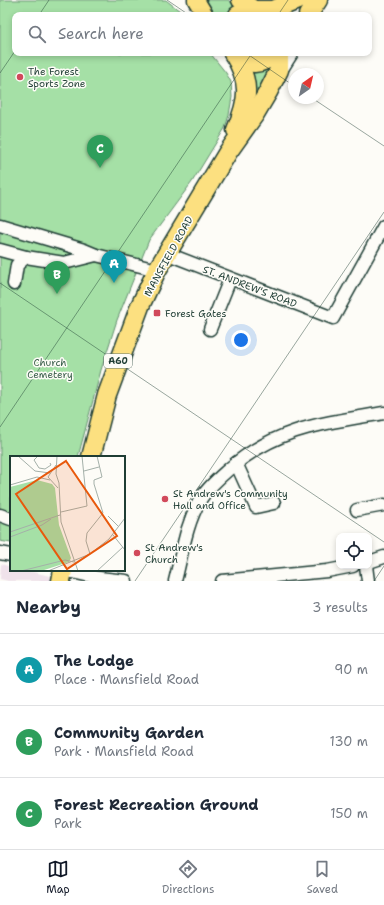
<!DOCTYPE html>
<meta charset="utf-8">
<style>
:root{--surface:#fff;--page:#f6f6f7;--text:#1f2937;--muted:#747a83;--line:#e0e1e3;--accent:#111827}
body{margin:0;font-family:"Shantell Sans",sans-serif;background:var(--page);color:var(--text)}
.controls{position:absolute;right:12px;bottom:12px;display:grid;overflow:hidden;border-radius:8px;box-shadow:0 2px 6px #0003}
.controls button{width:36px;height:36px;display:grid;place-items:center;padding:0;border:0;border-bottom:1px solid var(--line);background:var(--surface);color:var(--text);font:20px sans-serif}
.compass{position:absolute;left:288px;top:68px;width:36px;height:36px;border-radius:50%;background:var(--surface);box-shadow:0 2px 6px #0003;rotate:34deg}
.you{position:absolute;left:241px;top:340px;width:14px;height:14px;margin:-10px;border:3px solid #fff;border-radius:50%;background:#1a73e8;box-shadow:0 0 0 6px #1a73e833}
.badge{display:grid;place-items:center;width:26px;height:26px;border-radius:50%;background:var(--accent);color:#fff;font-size:13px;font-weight:700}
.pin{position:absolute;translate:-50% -33px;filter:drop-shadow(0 1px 2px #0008)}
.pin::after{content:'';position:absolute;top:21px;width:14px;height:12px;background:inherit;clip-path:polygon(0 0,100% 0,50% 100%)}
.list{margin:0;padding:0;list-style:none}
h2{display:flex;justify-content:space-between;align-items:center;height:52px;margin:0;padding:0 16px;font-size:17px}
h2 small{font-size:13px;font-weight:400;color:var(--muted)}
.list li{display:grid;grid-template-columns:26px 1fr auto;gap:12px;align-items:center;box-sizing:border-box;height:72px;padding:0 16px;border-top:1px solid var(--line)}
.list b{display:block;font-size:15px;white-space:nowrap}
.list p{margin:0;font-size:13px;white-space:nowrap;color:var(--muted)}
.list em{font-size:13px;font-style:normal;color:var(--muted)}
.icon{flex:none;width:22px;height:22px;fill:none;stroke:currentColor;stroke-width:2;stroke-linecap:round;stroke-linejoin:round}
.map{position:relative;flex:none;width:384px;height:581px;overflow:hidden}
.search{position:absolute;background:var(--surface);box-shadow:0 2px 6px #0003;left:12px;right:12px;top:12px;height:44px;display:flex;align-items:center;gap:10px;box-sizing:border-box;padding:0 14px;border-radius:8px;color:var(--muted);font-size:15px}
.sheet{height:268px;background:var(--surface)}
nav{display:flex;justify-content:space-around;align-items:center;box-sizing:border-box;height:56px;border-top:1px solid var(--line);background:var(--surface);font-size:11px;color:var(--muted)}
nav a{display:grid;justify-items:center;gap:2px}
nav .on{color:var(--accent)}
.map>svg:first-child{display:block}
.built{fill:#efe2ea}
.green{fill:#a5e0a6;stroke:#628e6d}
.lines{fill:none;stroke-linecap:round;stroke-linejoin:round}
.minor-casing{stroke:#1f3d34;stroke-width:15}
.major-casing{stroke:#1f3d34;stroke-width:19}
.highway-casing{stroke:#1f3d34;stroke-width:21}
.minor{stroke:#fdfcf7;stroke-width:12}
.major{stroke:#fce080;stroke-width:16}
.highway{stroke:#fce080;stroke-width:18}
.ticks{fill:none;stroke:#1f3d34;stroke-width:1;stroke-opacity:0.45}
.poi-dot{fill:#d1495b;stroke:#fdfcf7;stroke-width:1.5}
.labels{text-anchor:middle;stroke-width:3;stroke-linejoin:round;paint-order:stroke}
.shield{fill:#fdfcf7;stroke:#62766e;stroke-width:1}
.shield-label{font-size:9px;font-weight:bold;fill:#1f3d34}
.poi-label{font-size:10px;fill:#1f3d34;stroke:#fdfcf7;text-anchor:start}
.street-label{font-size:10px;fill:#1f3d34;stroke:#fdfcf7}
.park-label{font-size:10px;fill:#3a5e4b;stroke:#fdfcf7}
.inset-road{fill:none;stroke:#a4b0a9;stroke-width:1}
.view{fill:#e8590c;fill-opacity:0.15;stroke:#e8590c;stroke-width:2}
.inset-edge{fill:none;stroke:#1f3d34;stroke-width:2}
</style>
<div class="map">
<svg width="384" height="581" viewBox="0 0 384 581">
<rect width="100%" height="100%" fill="#fdfcf7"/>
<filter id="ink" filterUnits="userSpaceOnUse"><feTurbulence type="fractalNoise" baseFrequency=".025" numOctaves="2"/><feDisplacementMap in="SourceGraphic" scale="8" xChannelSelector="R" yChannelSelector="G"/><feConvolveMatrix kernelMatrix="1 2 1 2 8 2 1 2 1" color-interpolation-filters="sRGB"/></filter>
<g filter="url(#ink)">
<!-- built -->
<polygon class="built" points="1,564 11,567 11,570 25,570 54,577 53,581 8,581 0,579"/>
<!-- green -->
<g class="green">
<polygon points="0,0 166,0 185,15 15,15 15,53 210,53 226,73 231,82 232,97 229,115 225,128 192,182 149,240 117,320 101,370 78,457 11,457 11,543 0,541"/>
<polygon points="205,0 228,0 237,7 230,15 213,15"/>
<polygon points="275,60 253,109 248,66"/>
</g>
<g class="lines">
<defs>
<g id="minor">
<polyline points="280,72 292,53"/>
<polyline points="0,225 84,250 96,255 157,270"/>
<polyline points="0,250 26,257 64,263 96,255"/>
<polyline points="168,254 333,318 384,226"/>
<polyline points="14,284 17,265 26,257"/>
<polyline points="210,329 230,279"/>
<polyline points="236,463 256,507 274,503"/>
<polyline points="357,510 384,505"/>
<polyline points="0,515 11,519"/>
<polyline points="0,553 11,555"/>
<polyline points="369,562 384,557"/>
<polyline points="366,566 368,581"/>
<polyline points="63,570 99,578 126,581"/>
<path d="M 175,581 C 182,554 186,524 200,500 C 207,488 219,478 229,469 C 277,427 325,423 384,413"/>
<polyline points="222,581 327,571 353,566"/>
</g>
<g id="major">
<polyline points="196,0 205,15"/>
<polyline points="240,0 256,10"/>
</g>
<g id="highway">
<polyline points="238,15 249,10 273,10 298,0"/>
<polyline points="308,15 318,0"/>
<path d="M 233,53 C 251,82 249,99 236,130"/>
<path d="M 234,55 C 247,66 263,66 275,53"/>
<polyline points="91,457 107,395 140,306 157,270 228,152 255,114 268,92 279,70 279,53"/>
<polyline points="61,581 63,570"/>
</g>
</defs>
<!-- minor casing -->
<use href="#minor" class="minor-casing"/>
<!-- major casing -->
<use href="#major" class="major-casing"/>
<!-- highway casing -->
<use href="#highway" class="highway-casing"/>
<!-- minor -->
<use href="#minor" class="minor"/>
<!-- major -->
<use href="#major" class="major"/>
<!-- highway -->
<use href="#highway" class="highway"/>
</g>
</g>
<!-- ticks -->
<path class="ticks" d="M 167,0 L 189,15M 39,15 L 49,0M 278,15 L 288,0M 246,53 L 294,86M 0,73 L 15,51M 312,98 L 384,146M 0,283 L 384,542M 0,427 L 252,53M 135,581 L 384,212M 374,581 L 384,566"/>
<!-- markers -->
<g class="poi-dot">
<circle cx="20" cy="77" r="4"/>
<rect x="153" y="309" width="8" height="8" rx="2"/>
<circle cx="165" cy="499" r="4"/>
<circle cx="137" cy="553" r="4"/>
</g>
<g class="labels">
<!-- shield labels -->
<rect class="shield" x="104" y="354" width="28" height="14" rx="3"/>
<g class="shield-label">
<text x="118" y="364">A60</text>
</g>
<!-- poi labels -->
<g class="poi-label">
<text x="28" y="75">The Forest<tspan x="28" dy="12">Sports Zone</tspan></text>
<text x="165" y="317">Forest Gates</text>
<text x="173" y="497">St Andrew's Community<tspan x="173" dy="12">Hall and Office</tspan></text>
<text x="145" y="551">St Andrew's<tspan x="145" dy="12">Church</tspan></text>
</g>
<!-- street labels -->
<g class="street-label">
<text transform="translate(168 256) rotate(-61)" y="4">MANSFIELD ROAD</text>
<text transform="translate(250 286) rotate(21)" y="4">ST. ANDREW'S ROAD</text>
</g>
<!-- park labels -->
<g class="park-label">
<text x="50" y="366">Church<tspan x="50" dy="12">Cemetery</tspan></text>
</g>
</g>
<!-- overview -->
<g transform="translate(10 456)">
<rect width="115" height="115" fill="#fdfcf7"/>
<path d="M 27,24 L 42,28 L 45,32 L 49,69 L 61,102 L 59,106 L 31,115 L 0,115 L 0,31 Z" fill="#a5e0a6"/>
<path class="inset-road" d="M 8,0 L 25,15 L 40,17M 28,0 L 24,4 L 29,12 L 35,13 L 41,9 L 40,7M 47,0 L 46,18 L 49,27 L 51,66 L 68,115M 46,9 L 38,21 L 48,32M 74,15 L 89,11M 0,29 L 27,21 L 40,24M 51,56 L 77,50 L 72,0M 98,60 L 109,71M 0,76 L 50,59M 103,79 L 115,94M 0,81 L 32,69 L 41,63M 80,98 L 76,85 L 77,77 L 93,57 L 84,28 L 84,24 L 92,21 L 87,0M 11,115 L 55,104 L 64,106M 38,115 L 80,98 L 99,83 L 115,62M 87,115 L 113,91"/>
<path class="view" d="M 56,5 L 107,80 L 57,113 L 6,38 Z"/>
<rect width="115" height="115" class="inset-edge"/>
</g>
</svg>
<div class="controls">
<button><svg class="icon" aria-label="locate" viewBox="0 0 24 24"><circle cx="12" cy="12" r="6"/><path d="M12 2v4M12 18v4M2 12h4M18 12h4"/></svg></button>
</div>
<svg class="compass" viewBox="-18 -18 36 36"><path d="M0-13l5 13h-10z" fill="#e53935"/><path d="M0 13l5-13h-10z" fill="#747a83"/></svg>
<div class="you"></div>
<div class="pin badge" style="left:114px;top:283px;background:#0f9aa8">A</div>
<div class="pin badge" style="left:57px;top:294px;background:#2e9e5b">B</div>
<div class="pin badge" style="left:100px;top:168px;background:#2e9e5b">C</div>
<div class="search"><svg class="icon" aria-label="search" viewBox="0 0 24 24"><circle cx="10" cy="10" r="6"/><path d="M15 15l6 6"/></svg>Search here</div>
</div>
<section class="sheet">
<h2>Nearby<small>3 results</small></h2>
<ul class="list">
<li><span class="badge" style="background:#0f9aa8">A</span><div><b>The Lodge</b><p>Place · Mansfield Road</p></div><em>90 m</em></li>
<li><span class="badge" style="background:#2e9e5b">B</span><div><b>Community Garden</b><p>Park · Mansfield Road</p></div><em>130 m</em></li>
<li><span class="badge" style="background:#2e9e5b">C</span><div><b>Forest Recreation Ground</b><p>Park</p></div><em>150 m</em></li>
</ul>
</section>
<nav>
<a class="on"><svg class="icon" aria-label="map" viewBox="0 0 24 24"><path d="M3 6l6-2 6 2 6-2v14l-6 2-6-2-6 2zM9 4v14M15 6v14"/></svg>Map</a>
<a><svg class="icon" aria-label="directions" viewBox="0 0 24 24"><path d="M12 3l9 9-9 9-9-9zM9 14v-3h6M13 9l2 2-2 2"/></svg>Directions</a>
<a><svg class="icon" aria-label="saved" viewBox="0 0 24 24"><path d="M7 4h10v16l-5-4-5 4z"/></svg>Saved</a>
</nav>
